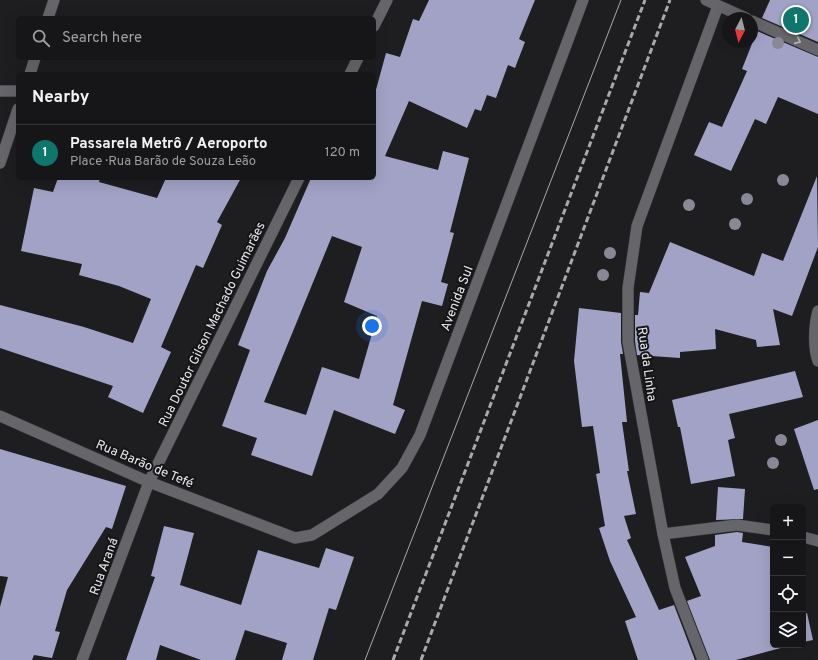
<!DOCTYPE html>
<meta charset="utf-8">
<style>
:root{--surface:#161619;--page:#1f1f22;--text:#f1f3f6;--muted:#9e9fa2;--line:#353538;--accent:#0f766e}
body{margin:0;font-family:Overpass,sans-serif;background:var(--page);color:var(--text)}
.controls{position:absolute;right:12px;bottom:12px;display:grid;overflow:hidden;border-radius:6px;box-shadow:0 4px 16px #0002}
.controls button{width:36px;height:36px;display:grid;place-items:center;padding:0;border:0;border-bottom:1px solid var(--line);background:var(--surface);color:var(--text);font:20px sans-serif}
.compass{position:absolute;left:722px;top:12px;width:36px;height:36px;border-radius:50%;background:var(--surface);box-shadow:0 4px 16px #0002;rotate:187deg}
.you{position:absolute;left:372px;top:326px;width:14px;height:14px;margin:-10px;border:3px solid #fff;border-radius:50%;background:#1a73e8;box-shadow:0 0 0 6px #1a73e833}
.badge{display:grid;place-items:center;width:26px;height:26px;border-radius:50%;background:var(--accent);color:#fff;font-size:13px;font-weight:700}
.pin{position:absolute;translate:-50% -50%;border:2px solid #fff;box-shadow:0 1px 4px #0006}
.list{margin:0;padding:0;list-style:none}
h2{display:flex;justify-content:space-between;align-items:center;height:52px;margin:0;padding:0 16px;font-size:17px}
h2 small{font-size:13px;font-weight:400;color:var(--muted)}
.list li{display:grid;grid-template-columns:26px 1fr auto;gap:12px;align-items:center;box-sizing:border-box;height:56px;padding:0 16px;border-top:1px solid var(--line)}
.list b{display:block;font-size:15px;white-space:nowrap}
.list p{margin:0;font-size:13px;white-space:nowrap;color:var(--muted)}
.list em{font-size:13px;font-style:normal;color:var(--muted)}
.icon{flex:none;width:22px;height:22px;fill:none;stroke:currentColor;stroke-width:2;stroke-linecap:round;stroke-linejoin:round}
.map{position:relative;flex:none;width:818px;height:660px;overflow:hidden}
.search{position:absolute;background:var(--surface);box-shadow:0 4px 16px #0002;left:16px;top:16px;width:360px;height:44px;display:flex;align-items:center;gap:10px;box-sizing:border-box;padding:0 14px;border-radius:6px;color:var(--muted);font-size:15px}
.panel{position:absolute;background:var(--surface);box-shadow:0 4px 16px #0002;left:16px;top:72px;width:360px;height:108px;border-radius:6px}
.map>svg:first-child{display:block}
.building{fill:#a2a2c6;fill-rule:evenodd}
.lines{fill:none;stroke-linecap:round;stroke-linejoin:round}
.minor-casing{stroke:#3a3a3c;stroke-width:12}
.tertiary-casing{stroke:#3a3a3c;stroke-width:12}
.secondary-casing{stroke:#3a3a3c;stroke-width:12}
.minor{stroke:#66666a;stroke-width:11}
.tertiary{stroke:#66666a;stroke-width:11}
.secondary{stroke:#66666a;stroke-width:11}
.tram{stroke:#a8a8ab;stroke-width:1}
.rail{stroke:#a8a8ab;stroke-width:3;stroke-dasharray:6 3;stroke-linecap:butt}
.tree{fill:#888897}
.oneway{stroke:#b5b5b7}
.labels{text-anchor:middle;stroke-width:4;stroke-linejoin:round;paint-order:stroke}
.street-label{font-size:13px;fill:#e9e9eb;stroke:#151518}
</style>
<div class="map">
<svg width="818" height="660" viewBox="0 0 818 660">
<rect width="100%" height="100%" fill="#1e1e21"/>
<!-- building -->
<g class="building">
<path d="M 429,0 L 535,0 L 519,39 L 525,42 L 515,68 L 508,65 L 496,98 L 487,95 L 481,111 L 475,109 L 467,128 L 409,101 L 385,156 L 438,170 L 443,151 L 469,158 L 450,232 L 454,233 L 441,282 L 448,284 L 442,306 L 422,301 L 393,405 L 405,410 L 395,434 L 334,410 L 312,476 L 251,455 L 257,438 L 222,426 L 250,350 L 238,345 L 267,271 L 285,238 L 311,178 L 374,178 L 374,97 L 386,53 L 400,57 L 413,19 L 419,21 ZM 332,236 L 362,247 L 344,302 L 377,316 L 359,379 L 322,367 L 306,415 L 264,402 Z"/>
<polygon points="770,0 818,0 818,42 762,18"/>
<polygon points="757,31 818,57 818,114 778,97 766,124 755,119 731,171 694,155 709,122 722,127 747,71 742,69"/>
<polygon points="817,176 818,247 792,316 773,309 780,345 757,347 756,340 715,329 716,349 680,352 680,358 637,355 635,341 635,315 638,315 640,292 649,293 670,242 754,276 762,253 783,261"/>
<polygon points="58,178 100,178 99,182 157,198 166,178 241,178 217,222 222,225 203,268 196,265 161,347 171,352 143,413 108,397 113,386 0,348 0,305 84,327 133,343 151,299 119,286 79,275 82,264 21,251 34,188 53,192"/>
<polygon points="579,308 621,313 621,342 623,354 620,354 627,422 622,422 629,471 627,471 636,514 624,516 631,538 627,540 659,610 674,605 695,660 638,660 625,621 636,617 610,561 599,528 605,526 596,474 600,473 593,426 582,427 574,361"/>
<polygon points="795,371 803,397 729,414 735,438 728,440 735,476 691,484 680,427 678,427 672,400"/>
<polygon points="818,420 818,489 814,490 794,429"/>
<polygon points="0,449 126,486 112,529 106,527 67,590 55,631 60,632 52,658 34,655 32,660 0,660 0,607 8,577 0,576"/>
<polygon points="718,487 745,489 743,519 716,520"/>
<polygon points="164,526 194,533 180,585 241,605 258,550 319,568 326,548 354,557 336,610 329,608 313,660 282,660 287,643 245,630 235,660 201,660 160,645 156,660 126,660 155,577 151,576"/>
<polygon points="737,532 743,533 742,542 773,547 773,645 792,645 736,660 710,660 687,601 701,596 685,557 715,546 715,535"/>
<polygon points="807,613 813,640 803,642 803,614"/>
</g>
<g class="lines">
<defs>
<g id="minor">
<polyline points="374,26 387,0"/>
<polyline points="350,74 358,58"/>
<polyline points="0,91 18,91"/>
<path d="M 818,311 C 814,325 813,348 818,361"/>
<polyline points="0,416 149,482 295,538 312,535 378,494 402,468 420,435 583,0"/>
<polyline points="663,534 737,525 773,530"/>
<polyline points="803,537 818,541"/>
<polyline points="82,660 149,482 299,178"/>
<polyline points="703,660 675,588 663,534 628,342 628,288 637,226 718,6"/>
</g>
<g id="tertiary">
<polyline points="48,18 54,0"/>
<polyline points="30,74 35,58"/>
<polyline points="0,163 18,109"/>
</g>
<g id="secondary">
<polyline points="706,0 746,18"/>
<polyline points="752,21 818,50"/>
</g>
</defs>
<!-- minor casing -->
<use href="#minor" class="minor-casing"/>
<!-- tertiary casing -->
<use href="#tertiary" class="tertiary-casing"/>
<!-- secondary casing -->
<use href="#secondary" class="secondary-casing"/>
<!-- minor -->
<use href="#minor" class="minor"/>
<!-- tertiary -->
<use href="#tertiary" class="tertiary"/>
<!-- secondary -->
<use href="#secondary" class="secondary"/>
<!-- tram -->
<polyline class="tram" points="365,660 621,0"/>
<!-- rail -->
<g class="rail">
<polyline points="393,660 645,0"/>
<polyline points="421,660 670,0"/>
</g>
</g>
<!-- trees -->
<g class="tree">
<circle cx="778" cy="43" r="6"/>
<circle cx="783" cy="180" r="6"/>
<circle cx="747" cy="199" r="6"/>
<circle cx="689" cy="205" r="6"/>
<circle cx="735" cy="224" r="6"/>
<circle cx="610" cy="253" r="6"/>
<circle cx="603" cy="275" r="6"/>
<circle cx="781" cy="440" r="6"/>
<circle cx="773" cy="463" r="6"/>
</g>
<!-- one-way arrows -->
<defs><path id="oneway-chevron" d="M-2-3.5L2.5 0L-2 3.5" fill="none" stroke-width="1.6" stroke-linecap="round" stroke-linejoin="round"/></defs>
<use class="oneway" href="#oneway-chevron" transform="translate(798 41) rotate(24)"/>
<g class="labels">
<!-- street labels -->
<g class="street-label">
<text transform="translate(456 298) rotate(-69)" y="5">Avenida Sul</text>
<text transform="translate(211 324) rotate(-64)" y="5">Rua Doutor Gilson Machado Guimarães</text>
<text transform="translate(648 364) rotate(82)" y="5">Rua da Linha</text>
<text transform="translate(145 463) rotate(23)" y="5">Rua Barão de Tefé</text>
<text transform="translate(103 566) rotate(-70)" y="5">Rua Araná</text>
</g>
</g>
</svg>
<div class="controls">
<button>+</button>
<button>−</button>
<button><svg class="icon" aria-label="locate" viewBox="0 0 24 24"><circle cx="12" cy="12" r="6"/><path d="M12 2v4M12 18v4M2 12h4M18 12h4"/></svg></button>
<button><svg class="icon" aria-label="layers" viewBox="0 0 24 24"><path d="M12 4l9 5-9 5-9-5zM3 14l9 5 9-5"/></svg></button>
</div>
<svg class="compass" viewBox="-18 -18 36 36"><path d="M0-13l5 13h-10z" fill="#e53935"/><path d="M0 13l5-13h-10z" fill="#9e9fa2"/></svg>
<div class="you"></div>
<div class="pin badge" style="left:796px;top:20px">1</div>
<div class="search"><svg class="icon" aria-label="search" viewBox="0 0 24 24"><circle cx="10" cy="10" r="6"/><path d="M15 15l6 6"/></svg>Search here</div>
<section class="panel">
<h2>Nearby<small></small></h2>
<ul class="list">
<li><span class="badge">1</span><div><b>Passarela Metrô / Aeroporto</b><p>Place · Rua Barão de Souza Leão</p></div><em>120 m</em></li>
</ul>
</section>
</div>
